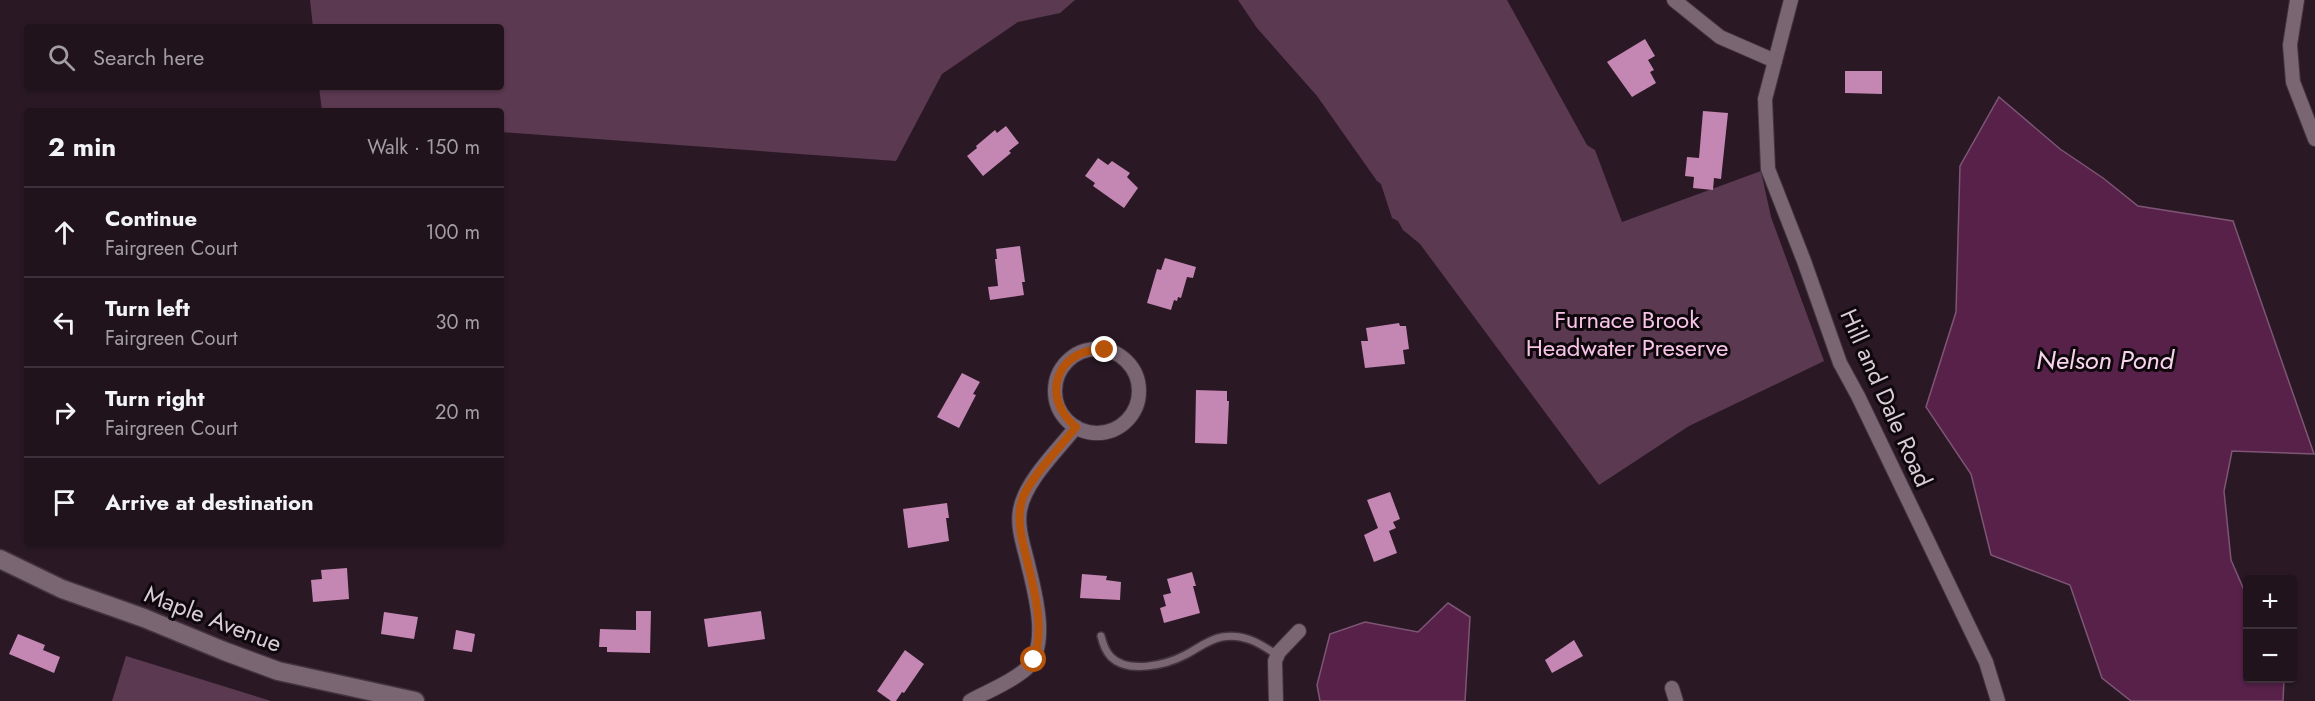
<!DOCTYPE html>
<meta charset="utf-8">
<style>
:root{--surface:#20131c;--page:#281c25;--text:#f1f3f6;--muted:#a29ea3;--line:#3d323b}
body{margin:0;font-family:Jost,sans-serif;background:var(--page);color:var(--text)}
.controls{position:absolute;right:18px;bottom:18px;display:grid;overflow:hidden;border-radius:6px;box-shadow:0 2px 4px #0004}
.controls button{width:54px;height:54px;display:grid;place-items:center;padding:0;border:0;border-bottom:2px solid var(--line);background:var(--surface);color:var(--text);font:30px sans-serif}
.stop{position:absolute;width:18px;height:18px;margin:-14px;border:4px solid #b45309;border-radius:50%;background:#fff}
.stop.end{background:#b45309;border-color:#fff;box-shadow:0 2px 6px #0008}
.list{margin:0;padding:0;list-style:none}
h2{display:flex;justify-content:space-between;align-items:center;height:78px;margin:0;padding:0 24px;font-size:26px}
h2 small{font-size:20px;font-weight:400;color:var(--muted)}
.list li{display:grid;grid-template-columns:39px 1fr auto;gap:18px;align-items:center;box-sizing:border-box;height:90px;padding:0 24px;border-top:2px solid var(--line)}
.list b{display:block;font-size:22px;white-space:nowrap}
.list p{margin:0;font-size:20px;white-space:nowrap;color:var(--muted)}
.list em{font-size:20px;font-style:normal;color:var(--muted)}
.icon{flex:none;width:33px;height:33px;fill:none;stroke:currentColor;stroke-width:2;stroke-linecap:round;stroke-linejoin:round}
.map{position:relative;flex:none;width:2315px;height:701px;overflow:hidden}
.search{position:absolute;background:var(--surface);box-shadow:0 2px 4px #0004;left:24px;top:24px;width:480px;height:66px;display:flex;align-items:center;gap:15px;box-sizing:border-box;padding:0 21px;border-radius:6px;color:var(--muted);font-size:22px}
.panel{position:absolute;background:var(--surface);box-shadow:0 2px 4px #0004;left:24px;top:108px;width:480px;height:438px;border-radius:6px}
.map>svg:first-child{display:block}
.green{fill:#5b3951}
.water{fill:#57214a;stroke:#7e5574;stroke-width:1.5}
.building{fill:#c486b2}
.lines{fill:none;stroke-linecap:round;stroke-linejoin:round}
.lane-casing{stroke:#42343e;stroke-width:10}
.street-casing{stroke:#42343e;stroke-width:16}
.secondary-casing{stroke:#42343e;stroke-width:21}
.lane{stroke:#7a6573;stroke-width:7}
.street{stroke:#7a6573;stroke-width:14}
.secondary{stroke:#7a6573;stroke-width:18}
.route{stroke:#b45309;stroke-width:8}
.labels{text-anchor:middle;stroke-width:6;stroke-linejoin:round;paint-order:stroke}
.park-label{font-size:24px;fill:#f7c3e7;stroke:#0e070c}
.street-label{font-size:24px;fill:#d9cdd5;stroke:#0e070c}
.water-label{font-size:26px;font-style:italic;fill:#f8d4ec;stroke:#0e070c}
</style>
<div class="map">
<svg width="2315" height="701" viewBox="0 0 2315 701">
<rect width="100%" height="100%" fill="#2a1925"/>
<!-- green -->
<g class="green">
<polygon points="310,0 1075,0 1060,13 1018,22 942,74 896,161 501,132 501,111 322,111 319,87 501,87 501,27 313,27"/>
<polygon points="1238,0 1507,0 1587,145 1595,150 1622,222 1761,171 1771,217 1824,361 1689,426 1599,485 1420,244 1403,230 1398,221 1392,218 1381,184 1377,181 1317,96 1257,28"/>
<polygon points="126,656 271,701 112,701"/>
</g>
<!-- water -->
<g class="water">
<polygon points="1999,97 2060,149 2103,178 2138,206 2233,221 2314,454 2232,451 2224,491 2231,560 2247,597 2248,678 2284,679 2283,701 2131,701 2102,678 2070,585 1991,555 1971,474 1926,407 1956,312 1960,166"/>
<polygon points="1448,603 1470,617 1465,701 1320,701 1317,685 1330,634 1365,622 1418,632"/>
</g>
<!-- building -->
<g class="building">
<polygon points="1645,39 1655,56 1648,60 1654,70 1650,72 1656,83 1632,97 1607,62"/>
<polygon points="1845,71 1882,71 1882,94 1845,93"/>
<polygon points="1703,111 1728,113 1721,179 1714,178 1713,190 1693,188 1694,177 1685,176 1687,157 1699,158"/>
<polygon points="1006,126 1019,143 1009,151 1011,153 983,176 967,156 977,148 976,146 995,130 997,133"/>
<polygon points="1098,158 1108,165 1112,161 1130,173 1127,177 1138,188 1124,208 1093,186 1095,183 1085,176"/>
<polygon points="1020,246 1025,282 1022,282 1024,295 990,300 988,287 998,286 995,259 997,259 996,249"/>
<polygon points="1165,258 1196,267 1193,278 1187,277 1181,298 1178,297 1177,301 1174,300 1171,310 1147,303 1157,269 1161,270"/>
<polygon points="1399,323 1400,326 1406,326 1409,349 1403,350 1405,364 1365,368 1361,341 1368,341 1366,328"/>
<polygon points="962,373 980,382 973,394 976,395 959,428 937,417"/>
<polygon points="1196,390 1227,391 1227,401 1229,401 1227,444 1195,443"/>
<polygon points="1390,492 1400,519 1393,522 1396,528 1389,531 1397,553 1374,562 1364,535 1378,528 1367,500"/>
<polygon points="947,503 949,518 946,518 949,541 908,548 903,509"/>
<polygon points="347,568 349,599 313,602 311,580 322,579 321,570"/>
<polygon points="1192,572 1196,586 1193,586 1200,613 1164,623 1160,608 1166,606 1163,595 1171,593 1167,579"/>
<polygon points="1082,574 1107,576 1106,580 1121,582 1120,600 1080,598"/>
<polygon points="636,611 651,611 650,653 607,652 607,647 599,647 600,629 636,630"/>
<polygon points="761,611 765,639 708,647 704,619"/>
<polygon points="384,612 418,617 414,639 381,634"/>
<polygon points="456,630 475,634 472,652 453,649"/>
<polygon points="18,634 45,645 43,650 60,657 54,673 9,654"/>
<polygon points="1574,640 1583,656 1552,673 1545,660"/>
<polygon points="905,650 924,664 904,693 902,692 896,701 891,701 877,691"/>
</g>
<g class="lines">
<defs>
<path id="lane" d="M 1101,636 C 1103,644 1105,651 1111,657 C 1128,674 1166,665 1185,655 C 1197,649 1209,639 1222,637 C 1244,633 1261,644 1277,655"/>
<g id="street">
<polyline points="1674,0 1720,37 1775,61"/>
<polyline points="1791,0 1765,99 1768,169 1804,261 1840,363 1858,396 1986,662 1998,701"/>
<polyline points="2297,0 2290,45 2293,82 2315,139"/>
<circle cx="1097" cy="391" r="42"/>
<polyline points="1672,688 1676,701"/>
<path d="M 970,701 C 988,691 1010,683 1026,669 C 1051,646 1034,589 1027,560 C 1023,544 1017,526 1020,510 C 1025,481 1058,450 1076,427"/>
<polyline points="1276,701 1275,661 1279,652 1299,631"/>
</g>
<polyline id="secondary" points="0,559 62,589 144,618 224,651 278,671 415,701"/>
</defs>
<!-- lane casing -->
<use href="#lane" class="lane-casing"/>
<!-- street casing -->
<use href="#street" class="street-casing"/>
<!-- secondary casing -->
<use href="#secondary" class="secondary-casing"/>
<!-- lane -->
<use href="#lane" class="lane"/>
<!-- street -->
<use href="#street" class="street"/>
<!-- secondary -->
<use href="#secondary" class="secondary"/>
</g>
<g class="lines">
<!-- route -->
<path class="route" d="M 1034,660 C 1045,626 1034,589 1026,556 C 1021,536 1016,517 1023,497 C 1032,476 1061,446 1076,427 C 1039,397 1057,347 1105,350"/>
</g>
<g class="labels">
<!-- park labels -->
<g class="park-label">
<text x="1627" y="328">Furnace Brook<tspan x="1627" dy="28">Headwater Preserve</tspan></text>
</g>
<!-- street labels -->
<g class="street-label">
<text transform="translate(1886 398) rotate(66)" y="8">Hill and Dale Road</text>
<text transform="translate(213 619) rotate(21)" y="8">Maple Avenue</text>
</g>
<!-- water labels -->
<g class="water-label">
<text x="2105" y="369">Nelson Pond</text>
</g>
</g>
</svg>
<div class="controls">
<button>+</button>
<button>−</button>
</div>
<div class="stop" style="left:1034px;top:660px"></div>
<div class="stop end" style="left:1105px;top:350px"></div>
<div class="search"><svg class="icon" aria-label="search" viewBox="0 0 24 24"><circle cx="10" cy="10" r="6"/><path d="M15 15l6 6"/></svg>Search here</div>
<section class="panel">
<h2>2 min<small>Walk · 150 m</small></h2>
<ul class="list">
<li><svg class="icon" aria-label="ahead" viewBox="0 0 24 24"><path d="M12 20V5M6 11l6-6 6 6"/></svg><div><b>Continue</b><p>Fairgreen Court</p></div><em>100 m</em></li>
<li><svg class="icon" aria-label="left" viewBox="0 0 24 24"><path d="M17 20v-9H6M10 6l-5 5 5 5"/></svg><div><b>Turn left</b><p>Fairgreen Court</p></div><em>30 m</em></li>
<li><svg class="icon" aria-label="right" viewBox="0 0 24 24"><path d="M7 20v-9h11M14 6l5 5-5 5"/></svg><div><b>Turn right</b><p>Fairgreen Court</p></div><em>20 m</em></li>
<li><svg class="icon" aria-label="arrive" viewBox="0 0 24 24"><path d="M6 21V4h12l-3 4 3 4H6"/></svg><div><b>Arrive at destination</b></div></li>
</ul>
</section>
</div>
